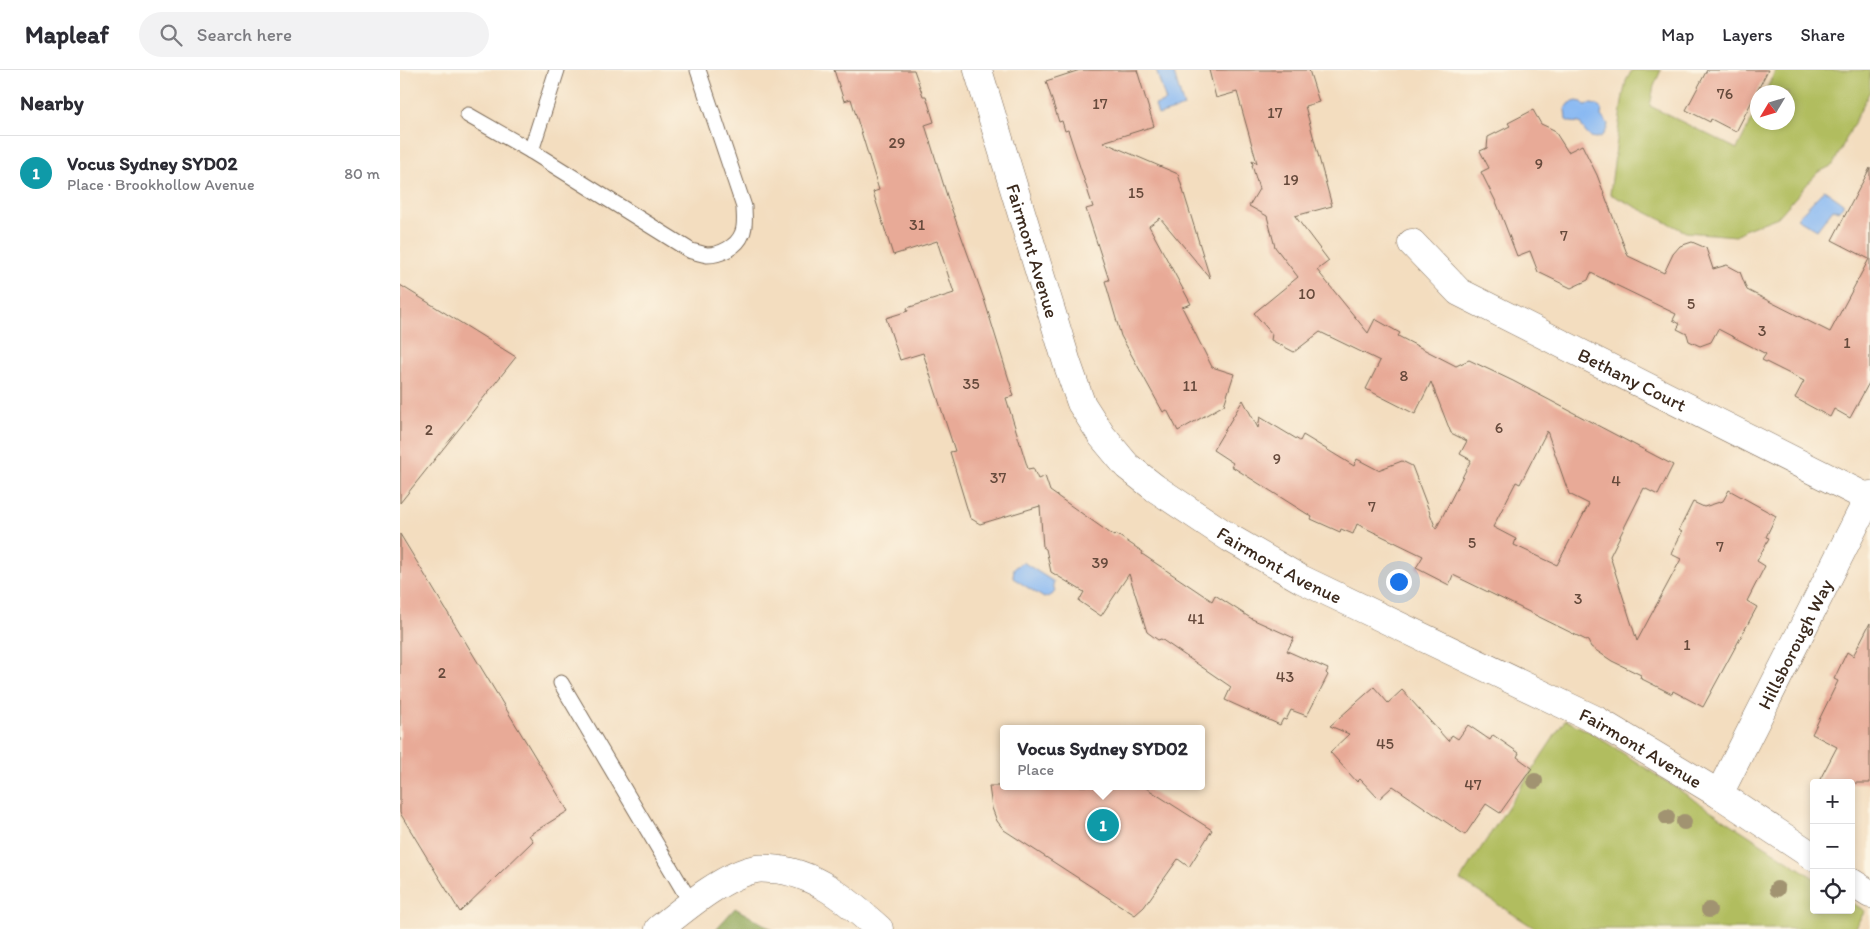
<!DOCTYPE html>
<meta charset="utf-8">
<style>
:root{--surface:#fff;--page:#f2f2f3;--text:#2b2b33;--muted:#7c7c81;--line:#e1e1e2;--accent:#ea580c}
body{margin:0;font-family:Itim,sans-serif;background:var(--page);color:var(--text)}
.controls{position:absolute;right:15px;bottom:15px;display:grid;overflow:hidden;border-radius:5px;box-shadow:0 2px 8px #0003}
.controls button{width:45px;height:45px;display:grid;place-items:center;padding:0;border:0;border-bottom:1px solid var(--line);background:var(--surface);color:var(--text);font:25px sans-serif}
.compass{position:absolute;left:1350px;top:15px;width:45px;height:45px;border-radius:50%;background:var(--surface);box-shadow:0 2px 8px #0003;rotate:232deg}
.you{position:absolute;left:998px;top:511px;width:18px;height:18px;margin:-12px;border:4px solid #fff;border-radius:50%;background:#1a73e8;box-shadow:0 0 0 8px #1a73e833}
.badge{display:grid;place-items:center;width:32px;height:32px;border-radius:50%;background:var(--accent);color:#fff;font-size:16px;font-weight:700}
.pin{position:absolute;translate:-50% -50%;border:2px solid #fff;box-shadow:0 1px 5px #0006}
.popup{position:absolute;left:600px;top:655px;width:205px;height:65px;box-sizing:border-box;display:grid;place-content:center;border-radius:5px;background:var(--surface);filter:drop-shadow(0 1px 4px #0005);font-size:16px;white-space:nowrap;color:var(--muted)}
.popup b{font-size:19px;color:var(--text)}
.popup::after{content:'';position:absolute;left:50%;top:100%;margin-left:-10px;border:10px solid transparent;border-top-color:var(--surface)}
.list{margin:0;padding:0;list-style:none}
h2{display:flex;justify-content:space-between;align-items:center;height:65px;margin:0;padding:0 20px;font-size:21px}
h2 small{font-size:16px;font-weight:400;color:var(--muted)}
.list li{display:grid;grid-template-columns:32px 1fr auto;gap:15px;align-items:center;box-sizing:border-box;height:75px;padding:0 20px;border-top:1px solid var(--line)}
.list b{display:block;font-size:19px;white-space:nowrap}
.list p{margin:0;font-size:16px;white-space:nowrap;color:var(--muted)}
.list em{font-size:16px;font-style:normal;color:var(--muted)}
.icon{flex:none;width:28px;height:28px;fill:none;stroke:currentColor;stroke-width:2;stroke-linecap:round;stroke-linejoin:round}
.map{position:relative;flex:none;width:1470px;height:859px;overflow:hidden}
header{display:flex;align-items:center;gap:30px;box-sizing:border-box;height:70px;padding:0 25px;background:var(--surface);border-bottom:1px solid var(--line)}
header strong{font-size:24px}
nav{display:flex;gap:28px;margin-inline-start:auto;font-size:18px}
.search{width:350px;height:45px;background:var(--page);display:flex;align-items:center;gap:12px;box-sizing:border-box;padding:0 18px;border-radius:28px;color:var(--muted);font-size:19px}
main{display:flex}
aside{flex:1;background:var(--surface)}
.map>svg:first-child{display:block}
.green{fill:#b1bd5e;stroke:#76743e}
.forest{fill:#8ca455;stroke:#64673a}
.water{fill:#87b8f3;stroke:#617188}
.building{fill:#e8aa97;fill-rule:evenodd}
.lines{fill:none;stroke-linecap:round;stroke-linejoin:round}
.service-casing{stroke:#7b6956;stroke-width:17}
.minor-casing{stroke:#7b6956;stroke-width:29}
.service{stroke:#fff;stroke-width:15}
.minor{stroke:#fff;stroke-width:28}
.tree{fill:#a19371}
.labels{text-anchor:middle;stroke-width:5;stroke-linejoin:round;paint-order:stroke}
.number-label{font-size:16px;fill:#664a3c}
.street-label{font-size:19px;fill:#3b2a1e;stroke:#fcf5e5}
</style>
<header>
<strong>Mapleaf</strong>
<div class="search"><svg class="icon" aria-label="search" viewBox="0 0 24 24"><circle cx="10" cy="10" r="6"/><path d="M15 15l6 6"/></svg>Search here</div>
<nav><a>Map</a><a>Layers</a><a>Share</a></nav>
</header>
<main>
<aside>
<h2>Nearby<small></small></h2>
<ul class="list">
<li><span class="badge" style="background:#0f9aa8">1</span><div><b>Vocus Sydney SYD02</b><p>Place · Brookhollow Avenue</p></div><em>80 m</em></li>
</ul>
</aside>
<div class="map">
<svg width="1470" height="859" viewBox="0 0 1470 859">
<rect width="100%" height="100%" fill="#fcf5e5"/>
<filter id="ink" filterUnits="userSpaceOnUse"><feTurbulence type="fractalNoise" baseFrequency=".02" numOctaves="2"/><feDisplacementMap in="SourceGraphic" scale="10" xChannelSelector="R" yChannelSelector="G"/><feConvolveMatrix kernelMatrix="1 2 1 2 8 2 1 2 1" color-interpolation-filters="sRGB"/></filter>
<filter id="wash" filterUnits="userSpaceOnUse"><feTurbulence type="fractalNoise" baseFrequency=".0096" numOctaves="4" result="noise"/><feDisplacementMap in="SourceGraphic" scale="20" xChannelSelector="R" yChannelSelector="G"/><feGaussianBlur stdDeviation="1.12" result="paint"/><feColorMatrix in="noise" values="0 0 0 0 0 0 0 0 0 0 0 0 0 0 0 0 0 1.4 0 .05"/><feComposite in="paint" operator="in"/></filter>
<g filter="url(#wash)">
<rect width="100%" height="100%" fill="#f3ddbf"/>
<!-- green -->
<g class="green">
<polygon points="1232,0 1261,0 1254,16 1250,36 1337,79 1357,38 1358,52 1388,52 1388,22 1365,22 1376,0 1470,0 1470,21 1433,95 1417,103 1378,147 1344,160 1336,166 1286,162 1210,124 1222,31 1226,11"/>
<polygon points="1165,650 1192,663 1414,808 1414,840 1451,840 1451,832 1465,841 1454,859 1136,859 1060,810"/>
</g>
<!-- forest -->
<polygon class="forest" points="335,838 372,859 316,859"/>
<!-- water -->
<g class="water">
<polygon points="756,0 773,0 784,37 758,45 755,35 766,31"/>
<path d="M 1177,31 L 1182,32 L 1185,35 C 1192,33 1197,34 1202,40 L 1201,46 L 1208,54 C 1207,65 1196,73 1187,64 C 1184,61 1182,56 1180,53 L 1170,52 L 1166,50 L 1165,39 L 1170,33 Z"/>
<polygon points="1424,120 1443,133 1443,136 1438,141 1433,139 1417,160 1397,148"/>
<polygon points="623,492 654,512 653,515 655,521 652,525 644,528 613,508 614,498"/>
</g>
<g id="blocks">
<!-- building -->
<g class="building">
<polygon points="434,0 514,0 523,26 526,26 534,52 525,55 548,129 584,229 614,326 606,328 628,399 633,398 638,409 645,406 650,421 714,466 716,464 743,482 742,484 812,531 815,525 852,549 894,568 887,581 928,599 926,603 928,605 907,646 891,640 886,650 883,649 880,655 825,630 831,617 761,569 758,570 747,562 729,504 701,546 679,531 684,522 651,502 646,479 643,477 640,436 580,454 570,448 550,382 555,381 523,283 500,290 486,248 508,241 507,238 554,223 537,171 493,185 473,122 479,120 451,29 444,31"/>
<polygon points="680,0 737,0 754,56 703,72 778,104 810,208 760,148 749,156 791,234 782,237 812,297 834,304 824,335 778,361 767,340 763,342 721,266 705,211 709,210 686,139 693,137 668,60 665,61 662,51 659,52 646,11"/>
<path d="M 809,0 L 909,0 L 919,32 L 905,36 L 932,136 L 895,146 L 929,191 L 917,200 L 968,263 L 975,249 L 1000,263 L 998,266 L 1056,296 L 1069,290 L 1113,311 L 1273,395 L 1258,425 L 1244,418 L 1210,486 L 1237,571 L 1281,489 L 1271,484 L 1282,462 L 1279,460 L 1293,432 L 1304,437 L 1323,431 L 1329,420 L 1376,446 L 1366,467 L 1369,468 L 1357,491 L 1365,496 L 1347,531 L 1357,537 L 1303,637 L 1273,621 L 1272,624 L 1240,608 L 1241,605 L 1212,591 L 1191,577 L 1188,571 L 1119,537 L 1053,505 L 1049,515 L 1016,498 L 1023,486 L 957,454 L 953,464 L 941,459 L 940,462 L 911,449 L 912,447 L 831,396 L 833,393 L 813,380 L 843,330 L 858,358 L 860,347 L 900,371 L 903,365 L 954,396 L 957,389 L 978,400 L 1002,391 L 1012,396 L 1036,459 L 1071,390 L 1060,384 L 1067,371 L 1051,363 L 1031,312 L 1015,344 L 966,319 L 980,291 L 920,262 L 894,282 L 871,270 L 872,264 L 854,243 L 898,207 L 875,177 L 867,146 L 849,136 L 859,119 L 852,95 L 853,95 L 852,90 L 857,93 L 837,22 L 816,28 ZM 1147,361 L 1169,424 L 1189,434 L 1157,495 L 1114,475 L 1116,469 L 1093,457 L 1116,412 L 1120,414 Z"/>
<polygon points="1307,0 1368,0 1336,62 1311,49 1310,52 1286,40"/>
<polygon points="1133,40 1141,54 1154,60 1168,82 1182,75 1197,105 1228,186 1264,203 1273,184 1280,176 1292,172 1306,178 1313,199 1327,195 1340,202 1347,220 1430,262 1469,189 1432,170 1470,98 1470,311 1450,348 1434,339 1430,347 1395,328 1404,311 1362,290 1366,284 1318,259 1311,272 1300,276 1289,271 1287,264 1277,259 1280,254 1273,250 1276,244 1191,203 1188,210 1171,218 1138,202 1130,181 1117,186 1097,134 1081,102 1089,98 1080,81 1087,78 1088,67 1110,56 1108,53"/>
<polygon points="0,215 116,287 0,433"/>
<polygon points="0,464 168,741 129,765 133,771 60,842 0,743"/>
<polygon points="1470,553 1470,713 1418,713 1437,677 1412,664 1438,611 1434,609 1447,582 1453,586"/>
<polygon points="974,617 988,633 1002,620 1048,671 1052,665 1058,669 1068,655 1090,670 1093,665 1119,683 1117,687 1132,698 1100,743 1086,734 1065,765 993,716 979,729 960,709 957,712 930,682 949,664 930,656"/>
<polygon points="589,716 743,716 812,760 789,797 778,789 744,837 735,845 604,760 597,751 592,738"/>
</g>
</g>
</g>
<g filter="url(#ink)">
<use href="#blocks" fill-opacity="0" stroke="#7b6956" stroke-width="1"/>
<g class="lines">
<defs>
<g id="service">
<path d="M 68,45 L 131,81 L 291,181 C 296,182 302,184 307,185 C 320,185 337,177 342,164 C 346,156 344,145 344,137 L 298,0"/>
<polyline points="131,81 157,0"/>
<polyline points="161,613 291,833"/>
</g>
<g id="minor">
<path id="s1" d="M 578,0 L 667,293 L 681,333 L 702,366 L 727,396 L 755,418 L 830,468 L 901,509 L 1196,650 L 1319,724 L 1414,787"/>
<path id="s2" d="M 1012,173 L 1059,222 L 1468,428"/>
<path id="s3" d="M 1319,724 L 1470,425"/>
<polyline points="1451,812 1470,824"/>
<path d="M 259,859 C 284,839 324,805 356,799 C 361,798 367,799 371,799 C 414,801 449,832 479,859"/>
</g>
</defs>
<!-- service casing -->
<use href="#service" class="service-casing"/>
<!-- minor casing -->
<use href="#minor" class="minor-casing"/>
<!-- service -->
<use href="#service" class="service"/>
<!-- minor -->
<use href="#minor" class="minor"/>
</g>
<!-- trees -->
<g class="tree">
<circle cx="1135" cy="711" r="8"/>
<circle cx="1267" cy="747" r="8"/>
<circle cx="1284" cy="752" r="8"/>
<circle cx="1377" cy="819" r="8"/>
<circle cx="1309" cy="840" r="8"/>
</g>
</g>
<g class="labels">
<!-- number labels -->
<g class="number-label">
<text x="1325" y="29">76</text>
<text x="700" y="39">17</text>
<text x="875" y="48">17</text>
<text x="497" y="78">29</text>
<text x="1139" y="99">9</text>
<text x="891" y="115">19</text>
<text x="736" y="128">15</text>
<text x="517" y="160">31</text>
<text x="1164" y="171">7</text>
<text x="907" y="229">10</text>
<text x="1291" y="239">5</text>
<text x="1362" y="266">3</text>
<text x="1447" y="278">1</text>
<text x="1004" y="311">8</text>
<text x="571" y="319">35</text>
<text x="790" y="321">11</text>
<text x="1099" y="363">6</text>
<text x="29" y="365">2</text>
<text x="877" y="394">9</text>
<text x="598" y="413">37</text>
<text x="1216" y="416">4</text>
<text x="972" y="442">7</text>
<text x="1072" y="478">5</text>
<text x="1320" y="482">7</text>
<text x="700" y="498">39</text>
<text x="1178" y="534">3</text>
<text x="796" y="554">41</text>
<text x="1287" y="580">1</text>
<text x="42" y="608">2</text>
<text x="885" y="612">43</text>
<text x="985" y="679">45</text>
<text x="1073" y="720">47</text>
</g>
<!-- street labels -->
<g class="street-label">
<text dy="7" stroke="none"><textPath href="#s1" startOffset="189">Fairmont Avenue</textPath></text>
<text dy="7" stroke="none"><textPath href="#s2" startOffset="262">Bethany Court</textPath></text>
<text dy="7" stroke="none"><textPath href="#s1" startOffset="609">Fairmont Avenue</textPath></text>
<text dy="7" stroke="none"><textPath href="#s3" startOffset="168">Hillsborough Way</textPath></text>
<text dy="7" stroke="none"><textPath href="#s1" startOffset="1014">Fairmont Avenue</textPath></text>
</g>
</g>
</svg>
<div class="controls">
<button>+</button>
<button>−</button>
<button><svg class="icon" aria-label="locate" viewBox="0 0 24 24"><circle cx="12" cy="12" r="6"/><path d="M12 2v4M12 18v4M2 12h4M18 12h4"/></svg></button>
</div>
<svg class="compass" viewBox="-18 -18 36 36"><path d="M0-13l5 13h-10z" fill="#e53935"/><path d="M0 13l5-13h-10z" fill="#7c7c81"/></svg>
<div class="you"></div>
<div class="pin badge" style="left:703px;top:755px;background:#0f9aa8">1</div>
<div class="popup"><b>Vocus Sydney SYD02</b>Place</div>
</div>
</main>
